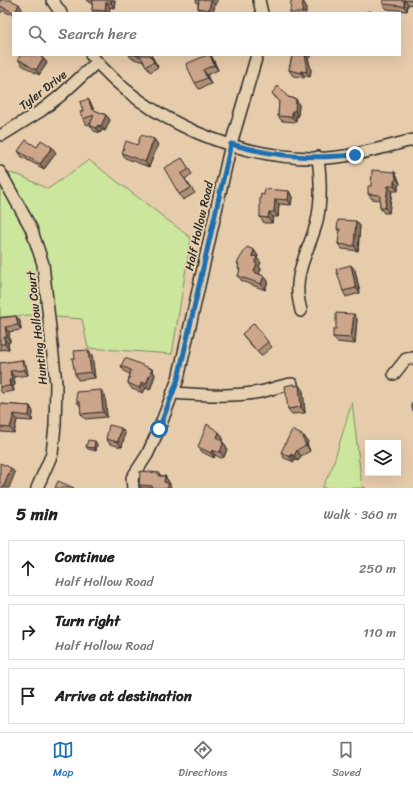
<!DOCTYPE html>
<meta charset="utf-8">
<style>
:root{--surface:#fff;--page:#f2f2f2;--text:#222;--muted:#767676;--line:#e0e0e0;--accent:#1f6fb2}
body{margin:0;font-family:Sriracha,sans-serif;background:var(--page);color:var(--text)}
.controls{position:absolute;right:12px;bottom:12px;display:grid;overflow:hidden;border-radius:0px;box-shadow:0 4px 16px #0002}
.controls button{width:36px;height:36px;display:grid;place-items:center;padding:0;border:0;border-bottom:1px solid var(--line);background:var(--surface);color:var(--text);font:20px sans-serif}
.stop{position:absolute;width:12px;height:12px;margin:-9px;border:3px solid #1f6fb2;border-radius:50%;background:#fff}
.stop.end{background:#1f6fb2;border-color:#fff;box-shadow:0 1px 4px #0008}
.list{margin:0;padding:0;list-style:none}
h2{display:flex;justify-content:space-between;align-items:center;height:52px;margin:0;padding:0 16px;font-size:17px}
h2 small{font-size:13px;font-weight:400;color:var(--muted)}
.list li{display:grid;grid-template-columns:26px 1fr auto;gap:12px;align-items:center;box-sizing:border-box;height:56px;margin:0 8px 8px;padding:0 8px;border:1px solid var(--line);border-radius:0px}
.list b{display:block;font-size:15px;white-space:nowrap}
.list p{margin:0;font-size:13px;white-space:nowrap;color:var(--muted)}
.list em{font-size:13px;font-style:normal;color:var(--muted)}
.icon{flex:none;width:22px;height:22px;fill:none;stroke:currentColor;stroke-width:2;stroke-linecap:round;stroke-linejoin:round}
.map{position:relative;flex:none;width:413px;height:488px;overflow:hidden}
.search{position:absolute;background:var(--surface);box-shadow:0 4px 16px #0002;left:12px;right:12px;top:12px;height:44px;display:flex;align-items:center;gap:10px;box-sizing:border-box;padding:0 14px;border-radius:0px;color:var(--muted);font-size:15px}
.sheet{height:244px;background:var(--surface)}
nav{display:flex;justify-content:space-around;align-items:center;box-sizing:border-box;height:56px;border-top:1px solid var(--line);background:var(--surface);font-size:11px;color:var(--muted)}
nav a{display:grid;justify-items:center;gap:2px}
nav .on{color:var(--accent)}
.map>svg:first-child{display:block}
.green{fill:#cce69d;stroke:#7c8864}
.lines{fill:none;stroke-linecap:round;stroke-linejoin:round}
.minor-casing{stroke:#2b2b2b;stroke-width:14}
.minor{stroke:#e6d0af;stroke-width:11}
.wall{fill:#b08e77;stroke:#2b2b2b}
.shaded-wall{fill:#907461;stroke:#2b2b2b}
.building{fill:#cda58a;stroke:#2b2b2b}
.route{stroke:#1f6fb2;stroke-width:5}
.labels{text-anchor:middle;stroke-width:4;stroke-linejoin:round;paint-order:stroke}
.street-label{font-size:12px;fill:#2b2b2b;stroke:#e6d0af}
</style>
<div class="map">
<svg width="413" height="488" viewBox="0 0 413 488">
<rect width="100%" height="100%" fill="#e7ccab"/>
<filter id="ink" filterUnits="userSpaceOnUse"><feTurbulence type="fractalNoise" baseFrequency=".025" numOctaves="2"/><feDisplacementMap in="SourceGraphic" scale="8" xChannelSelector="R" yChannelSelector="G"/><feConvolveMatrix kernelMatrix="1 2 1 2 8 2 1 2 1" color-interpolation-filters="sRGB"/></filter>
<g filter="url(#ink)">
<!-- green -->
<g class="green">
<polygon points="89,160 191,238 172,354 88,348 82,319 30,315 0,317 0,172 19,175 48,189"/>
<polygon points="352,402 362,487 366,488 322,488 332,468"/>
</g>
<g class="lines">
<defs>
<g id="minor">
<polyline points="52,0 61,13"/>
<polyline points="259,0 262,13"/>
<path d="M 91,55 C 146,122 241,161 327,158 C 356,156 384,147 413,140"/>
<polyline points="2,135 42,110 60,96 97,62"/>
<polyline points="0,172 31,228 43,264 56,383 55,426 52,454 37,488"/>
<path d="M 301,311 C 300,305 298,299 298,293 C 296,270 310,246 316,225 C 322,202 321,180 318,157"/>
<polyline points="394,374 406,359 413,358"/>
<path d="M 173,393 C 201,395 232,397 260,392 C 271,390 281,385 292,384"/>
<polyline points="133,488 132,478 147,455 159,429 178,379 231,144 257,55"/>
</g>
</defs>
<!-- minor casing -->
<use href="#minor" class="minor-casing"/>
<!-- minor -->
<use href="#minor" class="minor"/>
</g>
<!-- wall -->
<g class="wall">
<polygon points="0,0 11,1 22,9 21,13 13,13 13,15 3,11 0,13"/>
<polygon points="86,0 115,0 114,8 110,7 109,13 94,13 92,10 93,3 88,2"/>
<polygon points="196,0 217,0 217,2 215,4 213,13 201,13 198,8 198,3 197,3"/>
<polygon points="383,0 413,0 413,5 408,4 407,11 387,9 383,4"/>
<polygon points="129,55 151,55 158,67 150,72 144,62 131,58"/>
<polygon points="207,55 211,55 213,59 218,70 207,75 211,84 199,89 195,83"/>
<polygon points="291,55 311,55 312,56 308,58 311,70 310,77 305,76 304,78 293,76 289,70 292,56"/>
<polygon points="42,57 47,63 39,75 22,65 18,59"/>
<polygon points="272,93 296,99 299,105 298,117 296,117 296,122 282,121 278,116 279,102"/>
<polygon points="88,99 91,104 94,110 106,115 110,120 105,131 102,130 100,133 94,131 90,125 91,123 87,125 83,119 83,111"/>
<polygon points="154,139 158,145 149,167 125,158 122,153 137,145"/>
<polygon points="37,147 56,153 44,169 22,157 18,151"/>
<polygon points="182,158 192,174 185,179 195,193 183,200 179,194"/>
<polygon points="395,172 398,178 400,184 398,186 398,191 392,191 389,213 384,213 380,208 380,200 372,199 368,194 371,186"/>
<polygon points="289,191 292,197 291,205 279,204 278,217 273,217 272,223 264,223 260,217 264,195"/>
<polygon points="356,221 360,226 358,251 342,249 338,244 340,233 337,229"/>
<polygon points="254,250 258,256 257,258 261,263 259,266 261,269 259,274 264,276 268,281 265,290 242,281 238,276 240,271 238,268 239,266 237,263"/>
<polygon points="355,270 360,293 346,297 343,291"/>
<polygon points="16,316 20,321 21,330 9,332 10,342 8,343 9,349 0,350 0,318"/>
<polygon points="357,319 355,344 337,342 333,337 336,329"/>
<polygon points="242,334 268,342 272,347 261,356 246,339"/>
<polygon points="92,355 95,378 78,380 75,374"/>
<polygon points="22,360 26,365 28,375 14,377 15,385 13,386 14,391 2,393 0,390 0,363"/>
<polygon points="121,366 152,369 155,375 150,390 146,388 143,393 132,389 128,383 130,374 125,372"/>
<polygon points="294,384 296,386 303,391 305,413 292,414 288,409"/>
<polygon points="105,395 107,417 85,419 81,414 81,407 77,402"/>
<polygon points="0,404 30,406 33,412 32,421 17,420 14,433 1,432 0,430"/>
<polygon points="121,428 125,433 122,447 110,444 106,439"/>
<polygon points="304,436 308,442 307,444 310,451 301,456 298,461 295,460 294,462 284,458 281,452"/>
<polygon points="223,438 222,441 226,446 227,449 224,457 221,458 215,455 214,458 202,452 198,447"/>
<polygon points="97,444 96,451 88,449 86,447"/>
<polygon points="159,473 161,476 165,476 170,484 170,486 172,488 141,488 139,485"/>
</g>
<!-- shaded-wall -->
<g class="shaded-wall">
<polygon points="111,0 115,0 114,8 111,3"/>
<polygon points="211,0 215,4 213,13 211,13 209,10"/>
<polygon points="404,0 405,0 408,4 407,11 404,6"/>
<polygon points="303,1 306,6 306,13 302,13"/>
<polygon points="106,2 110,7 109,13 106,13 105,11"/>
<polygon points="19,4 22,9 21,13 15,13"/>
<polygon points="150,55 151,55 158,67 154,62"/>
<polygon points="210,55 213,59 218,70 214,65"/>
<polygon points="305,55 306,55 308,58 311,70 310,77 306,72"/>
<polygon points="43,58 47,63 39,75 36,70"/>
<polygon points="203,70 207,75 211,84 207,78"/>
<polygon points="301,71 305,76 304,78 301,73"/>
<polygon points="88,99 91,104 95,114 92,109"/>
<polygon points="296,99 299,105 298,117 295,111"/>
<polygon points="292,111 296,117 296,122 292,117"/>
<polygon points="106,115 110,120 105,131 101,126"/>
<polygon points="98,125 102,130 100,133 96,128"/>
<polygon points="154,139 158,145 149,167 145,162"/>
<polygon points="52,147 56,153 44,169 40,164"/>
<polygon points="395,172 398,178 400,184 396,179"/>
<polygon points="394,181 398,186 398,191 394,186"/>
<polygon points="388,186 392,191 389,213 385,208"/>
<polygon points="289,191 292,197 291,205 288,200"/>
<polygon points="275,199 279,204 278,217 274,212"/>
<polygon points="269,212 273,217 272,223 268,218"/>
<polygon points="356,221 360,226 358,251 354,246"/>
<polygon points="254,250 258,256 257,258 261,263 259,266 261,269 258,277 254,272 255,263 252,256"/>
<polygon points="351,265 355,270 360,293 356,288"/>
<polygon points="264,276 268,281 265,290 261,284"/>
<polygon points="354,314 357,319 355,344 351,338"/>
<polygon points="16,316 20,321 21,330 18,325"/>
<polygon points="5,327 9,332 10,342 7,337"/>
<polygon points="4,337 8,343 9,349 5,344"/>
<polygon points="88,350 92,355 95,378 91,372"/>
<polygon points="22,360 26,365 28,375 24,370"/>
<polygon points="152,369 155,375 150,390 146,384"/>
<polygon points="10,371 14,377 15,385 12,380"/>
<polygon points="9,380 13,386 14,391 10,386"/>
<polygon points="142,382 146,388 143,393 139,388"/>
<polygon points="299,385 303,391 305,413 301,407"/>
<polygon points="101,390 105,395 107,417 103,412"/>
<polygon points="30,406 33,412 32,421 29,416"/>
<polygon points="14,414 17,420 14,433 10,428"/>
<polygon points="121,428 125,433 122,447 118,442"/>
<polygon points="219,432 223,438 220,444 217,438"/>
<polygon points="304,436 308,442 307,444 310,451 303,439"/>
<polygon points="95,441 97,444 96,451 94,448"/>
<polygon points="222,441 226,446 227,449 224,457 220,452"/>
<polygon points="212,450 215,455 214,458 211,453"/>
<polygon points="297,450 301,456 298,461 294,456"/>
<polygon points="291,454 295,460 294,462 290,457"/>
<polygon points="11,468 15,473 9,488 3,488"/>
<polygon points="159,473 164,481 165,476 170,484 170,486 172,488 168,488 159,476"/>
</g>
<!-- building -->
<g class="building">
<polygon points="0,0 10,0 19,4 15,13 0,6"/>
<polygon points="93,0 111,0 111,3 106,2 105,11 92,10"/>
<polygon points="199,0 211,0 209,10 198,8"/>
<polygon points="290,0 302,0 303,1 302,13 290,13 291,1"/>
<polygon points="383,0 404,0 404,6 383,4"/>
<polygon points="371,11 372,13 365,13 365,12"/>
<polygon points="21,55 38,55 43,58 36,70 18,59"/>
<polygon points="135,55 150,55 154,62 146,66 141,57"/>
<polygon points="207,55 210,55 214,65 203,70 207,78 195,83 186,64"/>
<polygon points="291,55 305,55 307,64 306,72 301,71 301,73 289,70 292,56"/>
<polygon points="278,86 288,97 296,99 295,111 292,111 292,117 278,116 279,101 272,93"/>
<polygon points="88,99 92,109 106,115 101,126 98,125 96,128 90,125 94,115 83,119 80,112 83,111 80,102"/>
<polygon points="141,135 154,139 145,162 122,153 126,141 137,145"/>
<polygon points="26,140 37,147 41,140 52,147 40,164 18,151"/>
<polygon points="182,158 189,169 181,174 191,188 179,194 164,168"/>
<polygon points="372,170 395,172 396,179 394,181 394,186 388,186 385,208 380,208 380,195 368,194 368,186 371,186"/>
<polygon points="265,189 289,191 288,200 275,199 274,212 269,212 268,218 260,217 260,199 261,194 264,195"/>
<polygon points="338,220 356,221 354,246 338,244 340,229 337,229"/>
<polygon points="247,247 254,250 252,256 257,257 255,263 257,264 254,272 264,276 261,284 238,276 240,269 238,268 239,264 237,263"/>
<polygon points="351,265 356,288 343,291 336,269"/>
<polygon points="336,313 354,314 351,338 333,337 333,329 336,329"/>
<polygon points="16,316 18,325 5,327 7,337 4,337 5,344 0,344 0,318"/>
<polygon points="254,323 268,342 257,351 242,334"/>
<polygon points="88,350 91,372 75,374 72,358 75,358 74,351"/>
<polygon points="125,358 152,369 146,384 142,382 139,388 128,383 131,370 121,366"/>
<polygon points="22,360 24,370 10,371 12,380 9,380 10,386 0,387 0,363"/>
<polygon points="294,384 295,386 299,385 301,407 288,409 285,386"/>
<polygon points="101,390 103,412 81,414 80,402 77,402 76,392"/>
<polygon points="413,403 413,411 411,404"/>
<polygon points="0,404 30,406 29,416 14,414 10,428 0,427"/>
<polygon points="207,424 219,432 217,438 222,441 223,444 220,452 217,452 212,450 211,453 198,447"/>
<polygon points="109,425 121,428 118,442 106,439"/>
<polygon points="292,430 304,436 303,439 306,445 297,450 294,456 291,454 290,457 281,452"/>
<polygon points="88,440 95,441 94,448 86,447"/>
<polygon points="0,463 11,468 3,488 0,488"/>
<polygon points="140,471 159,473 159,476 165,476 164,482 168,483 168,488 153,488 152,486 139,485"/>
<polygon points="58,481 74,488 55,488"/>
</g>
</g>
<g class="lines" filter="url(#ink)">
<!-- route -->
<path class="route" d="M 159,429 L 178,379 L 231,144 C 276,157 308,159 355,155"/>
</g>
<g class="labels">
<!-- street labels -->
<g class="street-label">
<text transform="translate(43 90) rotate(-38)" y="4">Tyler Drive</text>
<text transform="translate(199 226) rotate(-77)" y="4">Half Hollow Road</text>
<text transform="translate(37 328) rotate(-96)" y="4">Hunting Hollow Court</text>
</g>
</g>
</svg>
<div class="controls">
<button><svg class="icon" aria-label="layers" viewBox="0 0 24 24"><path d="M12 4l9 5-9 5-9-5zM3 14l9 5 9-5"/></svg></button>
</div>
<div class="stop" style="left:159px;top:429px"></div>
<div class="stop end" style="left:355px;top:155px"></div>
<div class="search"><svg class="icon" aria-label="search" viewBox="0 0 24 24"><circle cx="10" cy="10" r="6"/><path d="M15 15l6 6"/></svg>Search here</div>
</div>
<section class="sheet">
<h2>5 min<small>Walk · 360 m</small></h2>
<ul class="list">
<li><svg class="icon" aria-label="ahead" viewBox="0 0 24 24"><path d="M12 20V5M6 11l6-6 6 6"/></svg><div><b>Continue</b><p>Half Hollow Road</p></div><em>250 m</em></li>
<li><svg class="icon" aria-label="right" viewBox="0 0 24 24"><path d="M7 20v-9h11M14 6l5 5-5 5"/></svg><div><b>Turn right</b><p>Half Hollow Road</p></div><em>110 m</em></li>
<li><svg class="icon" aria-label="arrive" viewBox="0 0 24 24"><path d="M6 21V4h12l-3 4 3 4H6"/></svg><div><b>Arrive at destination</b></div></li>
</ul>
</section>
<nav>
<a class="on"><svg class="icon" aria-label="map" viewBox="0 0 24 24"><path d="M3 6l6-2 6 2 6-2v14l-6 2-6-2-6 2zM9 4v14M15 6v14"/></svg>Map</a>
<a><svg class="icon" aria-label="directions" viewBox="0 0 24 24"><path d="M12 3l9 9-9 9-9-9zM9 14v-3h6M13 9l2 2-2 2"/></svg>Directions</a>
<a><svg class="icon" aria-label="saved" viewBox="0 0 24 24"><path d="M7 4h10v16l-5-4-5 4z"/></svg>Saved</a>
</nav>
